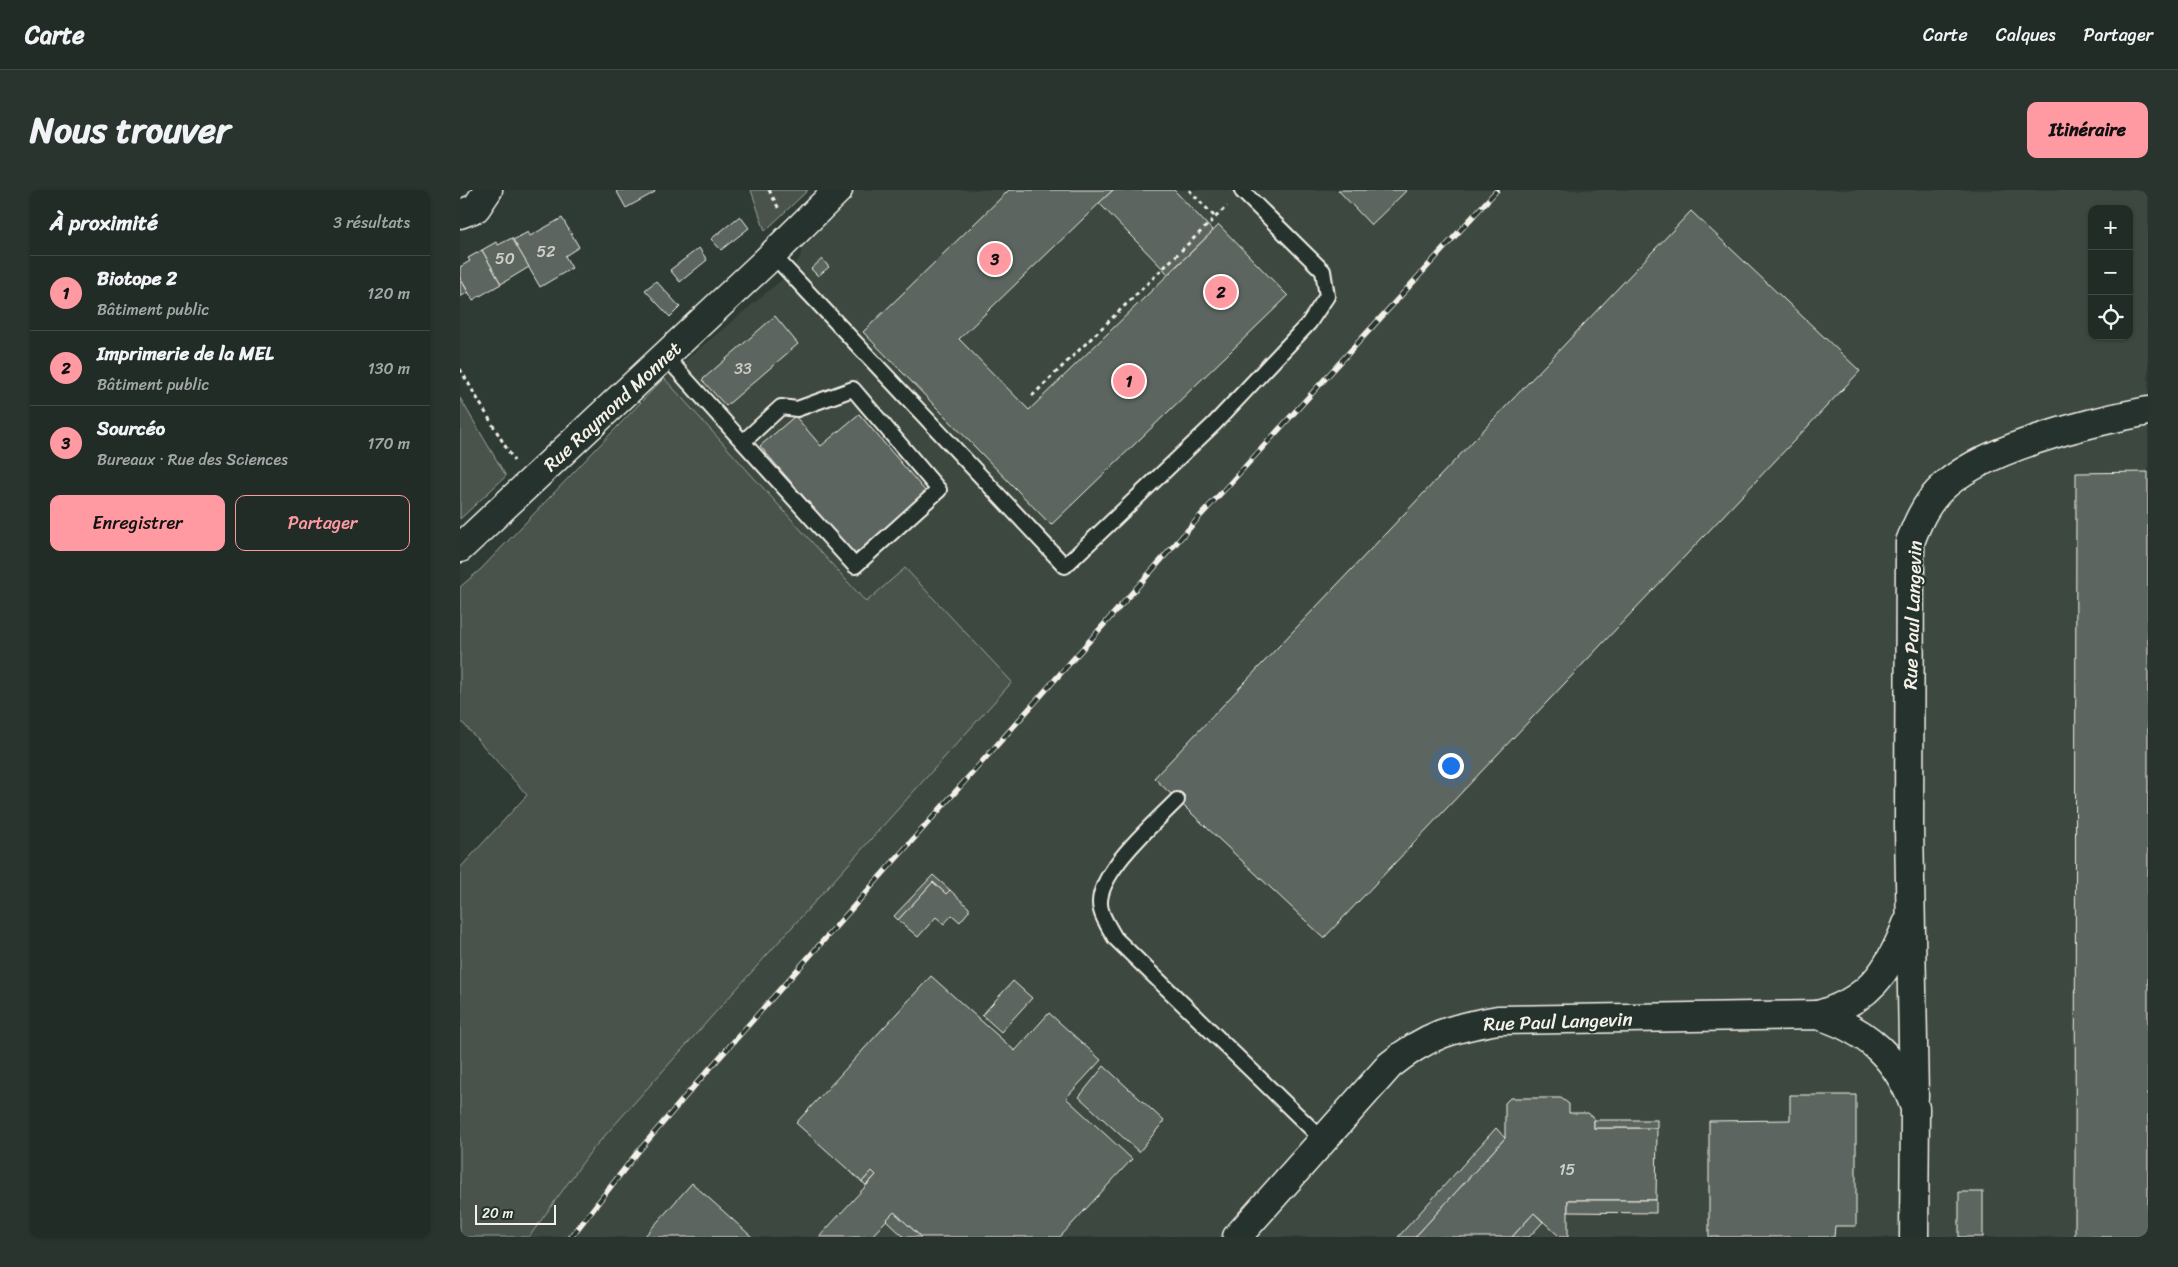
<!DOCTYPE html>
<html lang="fr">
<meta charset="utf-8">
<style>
:root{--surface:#222c27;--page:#2a342f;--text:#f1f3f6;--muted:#a2a7a7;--line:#3f4844;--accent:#ff9aa2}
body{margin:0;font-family:Sriracha,sans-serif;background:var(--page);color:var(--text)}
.controls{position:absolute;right:15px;top:15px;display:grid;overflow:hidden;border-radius:10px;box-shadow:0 1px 4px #0004}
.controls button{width:45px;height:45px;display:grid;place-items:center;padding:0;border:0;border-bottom:1px solid var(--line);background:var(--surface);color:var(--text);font:25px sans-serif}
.scale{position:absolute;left:15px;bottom:12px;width:81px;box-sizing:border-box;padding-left:5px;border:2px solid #f4f1e8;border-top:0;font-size:14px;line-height:18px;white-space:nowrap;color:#f4f1e8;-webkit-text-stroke:4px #26332d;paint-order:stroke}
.you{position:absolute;left:990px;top:575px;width:18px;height:18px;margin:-12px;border:4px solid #fff;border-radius:50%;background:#1a73e8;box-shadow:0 0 0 8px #1a73e833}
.badge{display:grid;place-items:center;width:32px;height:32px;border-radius:50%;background:var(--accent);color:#111;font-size:16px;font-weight:700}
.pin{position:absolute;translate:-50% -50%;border:2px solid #fff;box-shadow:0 1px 5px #0006}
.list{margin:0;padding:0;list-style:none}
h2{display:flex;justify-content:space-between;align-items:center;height:65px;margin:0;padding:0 20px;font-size:21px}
h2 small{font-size:16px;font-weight:400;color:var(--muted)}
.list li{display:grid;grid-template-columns:32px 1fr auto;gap:15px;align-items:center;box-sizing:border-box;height:75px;padding:0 20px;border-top:1px solid var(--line)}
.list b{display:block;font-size:19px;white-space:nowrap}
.list p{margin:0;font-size:16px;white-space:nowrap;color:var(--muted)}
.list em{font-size:16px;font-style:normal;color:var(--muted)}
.actions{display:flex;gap:10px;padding:15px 20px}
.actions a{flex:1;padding:11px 0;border:1px solid var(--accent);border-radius:10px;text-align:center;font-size:18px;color:var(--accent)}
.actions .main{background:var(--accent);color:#111}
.icon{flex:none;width:28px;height:28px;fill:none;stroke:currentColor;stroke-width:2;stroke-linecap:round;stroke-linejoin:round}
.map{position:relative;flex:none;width:1688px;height:1047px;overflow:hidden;border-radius:10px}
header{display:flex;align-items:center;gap:30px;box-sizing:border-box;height:70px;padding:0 25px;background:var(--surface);border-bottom:1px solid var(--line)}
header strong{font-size:24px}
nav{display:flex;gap:28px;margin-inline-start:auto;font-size:18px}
.intro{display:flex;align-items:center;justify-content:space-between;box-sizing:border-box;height:120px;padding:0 30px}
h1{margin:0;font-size:35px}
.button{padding:12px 22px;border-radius:10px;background:var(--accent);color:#111;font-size:18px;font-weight:700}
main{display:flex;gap:30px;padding:0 30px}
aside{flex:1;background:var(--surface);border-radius:10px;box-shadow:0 1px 4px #0004}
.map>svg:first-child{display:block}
.built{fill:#3c4841;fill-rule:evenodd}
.green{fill:#48524c;stroke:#9ea29a}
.building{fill:#5c655e;stroke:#f4f1e8}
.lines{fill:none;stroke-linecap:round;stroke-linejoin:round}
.lane-casing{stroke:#f4f1e8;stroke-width:18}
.street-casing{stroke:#f4f1e8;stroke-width:31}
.path{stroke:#f4f1e8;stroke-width:3;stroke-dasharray:4 4;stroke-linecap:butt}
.lane{stroke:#26332d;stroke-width:14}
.street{stroke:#26332d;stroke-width:28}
.rail-casing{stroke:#f4f1e8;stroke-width:5.5}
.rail{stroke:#26332d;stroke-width:4;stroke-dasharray:11;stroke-linecap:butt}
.labels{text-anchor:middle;stroke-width:4.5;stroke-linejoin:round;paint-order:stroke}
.number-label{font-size:16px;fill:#cecec6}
.street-label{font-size:19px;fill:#f4f1e8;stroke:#26332d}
</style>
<header>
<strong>Carte</strong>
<nav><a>Carte</a><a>Calques</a><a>Partager</a></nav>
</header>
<div class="intro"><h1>Nous trouver</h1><a class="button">Itinéraire</a></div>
<main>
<aside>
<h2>À proximité<small>3 résultats</small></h2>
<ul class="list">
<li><span class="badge">1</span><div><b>Biotope 2</b><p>Bâtiment public</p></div><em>120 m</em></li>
<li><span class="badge">2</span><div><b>Imprimerie de la MEL</b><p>Bâtiment public</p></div><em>130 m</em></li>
<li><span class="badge">3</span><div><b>Sourcéo</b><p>Bureaux · Rue des Sciences</p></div><em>170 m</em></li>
</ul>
<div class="actions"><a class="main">Enregistrer</a><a>Partager</a></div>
</aside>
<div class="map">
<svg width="1688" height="1047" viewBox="0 0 1688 1047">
<rect width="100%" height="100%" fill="#2e3b34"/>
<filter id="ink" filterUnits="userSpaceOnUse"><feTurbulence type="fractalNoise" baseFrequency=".02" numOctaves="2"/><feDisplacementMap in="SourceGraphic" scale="10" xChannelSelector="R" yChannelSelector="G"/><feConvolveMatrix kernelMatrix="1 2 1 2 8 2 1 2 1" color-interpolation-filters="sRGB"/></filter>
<g filter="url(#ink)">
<!-- built -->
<path class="built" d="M 393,0 L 1688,0 L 1688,1047 L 69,1047 L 131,961 L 551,492 L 445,378 L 407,412 L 204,188 L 324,88 L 340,68 L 344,47 ZM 1632,19 L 1669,19 L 1669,146 L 1632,146 Z"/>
<!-- green -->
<g class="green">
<polygon points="291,0 348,0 305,41"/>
<polygon points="204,188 406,412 445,378 552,492 131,961 69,1047 0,1047 0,678 67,605 0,530 0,397 21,379"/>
<polygon points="0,208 46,286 0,329"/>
</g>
<!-- building -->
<g class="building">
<polygon points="156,0 194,0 195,2 166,18"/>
<polygon points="549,0 653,0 499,149 569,220 759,35 828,106 591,335 403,142"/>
<polygon points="653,0 714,0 753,41 708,84 639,13"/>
<polygon points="878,0 947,0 911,35"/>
<polygon points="1231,21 1400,181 864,748 694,588"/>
<polygon points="280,26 289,38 261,60 251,49"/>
<polygon points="102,28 119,57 105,66 112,78 80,97 53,50 68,42 70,46"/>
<polygon points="52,48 69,77 41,94 22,60 36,52 38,55"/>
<polygon points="239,58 247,70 220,92 210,80"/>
<polygon points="22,60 41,94 13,110 0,88 0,77 10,71 8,68"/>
<polygon points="362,69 369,77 358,86 351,79"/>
<polygon points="0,88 8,102 0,107"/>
<polygon points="196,91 220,117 210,127 185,100"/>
<polygon points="315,126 338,154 266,216 242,190"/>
<polygon points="399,224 466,302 394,365 300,256 335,226 361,256"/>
<polygon points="1688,282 1688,1047 1615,1047 1616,283"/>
<polygon points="473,685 490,700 486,704 473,692 438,730 434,726"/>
<polygon points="473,692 486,704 490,700 509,718 509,721 500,732 492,725 484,734 476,727 458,747 438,730"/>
<polygon points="471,786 555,861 589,823 641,870 606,908 672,969 600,1047 461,1047 434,1022 411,1047 359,1047 416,985 412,981 402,992 336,933"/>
<polygon points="553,791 572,808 541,842 522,825"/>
<polygon points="644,876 704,931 679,962 619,907"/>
<polygon points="1330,905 1396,905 1396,1036 1375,1036 1374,1047 1249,1047 1249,931 1330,930"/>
<polygon points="1050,908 1101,908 1109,914 1109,923 1128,923 1134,928 1134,938 1197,938 1196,1010 1108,1010 1108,1047 1100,1047 1074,1023 1052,1047 955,1047 1045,948 1045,913"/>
<rect x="1134" y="930" width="63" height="8"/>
<polygon points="1036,938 1045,948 955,1047 938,1047"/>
<polygon points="412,981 416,985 406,995 402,992"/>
<polygon points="232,993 292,1047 184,1047"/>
<rect x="1499" y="1002" width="24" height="45"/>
<polygon points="1108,1010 1196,1010 1196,1023 1108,1022"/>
<polygon points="434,1022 461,1047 444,1047 426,1030"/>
<polygon points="1074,1023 1083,1032 1069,1047 1052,1047"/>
</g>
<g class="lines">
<defs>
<g id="lane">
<polyline points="312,64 605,376 754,234 849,133 867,106 863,81 782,1"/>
<path d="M 205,166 C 269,236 332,306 395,376 L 479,300 L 393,199 L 337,219 L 321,217 L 283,252"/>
<path d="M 717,610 C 696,632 631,687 641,720 C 643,729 650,739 655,748 L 863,950"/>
</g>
<g id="street">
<polyline points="0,24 16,18 28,0"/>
<polyline points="0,358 304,73 378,0"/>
<path d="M 1358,825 C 1408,811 1429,782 1447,734"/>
<path d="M 1454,907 L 1449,636 L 1450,352 C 1457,334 1464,317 1478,302 C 1517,259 1630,232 1688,221"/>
<path d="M 777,1047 L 930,875 C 967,845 992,838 1038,830 L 1358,825 C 1407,840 1438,868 1455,918 L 1454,1047"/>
</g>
</defs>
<!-- lane casing -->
<use href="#lane" class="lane-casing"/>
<!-- street casing -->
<use href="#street" class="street-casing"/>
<!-- path -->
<g class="path">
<polyline points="309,0 319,19"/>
<polyline points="729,0 755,27"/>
<polyline points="0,179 54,271"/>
<polyline points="572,206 767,16"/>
</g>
<!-- lane -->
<use href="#lane" class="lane"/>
<!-- street -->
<use href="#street" class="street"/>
<defs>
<polyline id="rail" points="111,1047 177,963 236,894 742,324 1037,0"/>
</defs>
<!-- rail casing -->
<use href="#rail" class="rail-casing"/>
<!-- rail -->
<use href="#rail" class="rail"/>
</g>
</g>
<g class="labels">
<!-- number labels -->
<g class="number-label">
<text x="86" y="67">52</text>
<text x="45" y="74">50</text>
<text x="283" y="184">33</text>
<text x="1107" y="985">15</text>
</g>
<!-- street labels -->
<g class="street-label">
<text transform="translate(152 216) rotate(-43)" y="7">Rue Raymond Monnet</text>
<text transform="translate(1452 425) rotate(-88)" y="7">Rue Paul Langevin</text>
<text transform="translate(1098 831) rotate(-2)" y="7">Rue Paul Langevin</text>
</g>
</g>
</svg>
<div class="controls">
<button>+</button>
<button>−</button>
<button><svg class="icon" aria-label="locate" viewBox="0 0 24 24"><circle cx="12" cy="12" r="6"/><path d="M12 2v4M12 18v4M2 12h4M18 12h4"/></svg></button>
</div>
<div class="scale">20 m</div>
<div class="you"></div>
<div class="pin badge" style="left:669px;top:191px">1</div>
<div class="pin badge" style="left:761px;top:102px">2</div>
<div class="pin badge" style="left:535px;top:69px">3</div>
</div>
</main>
